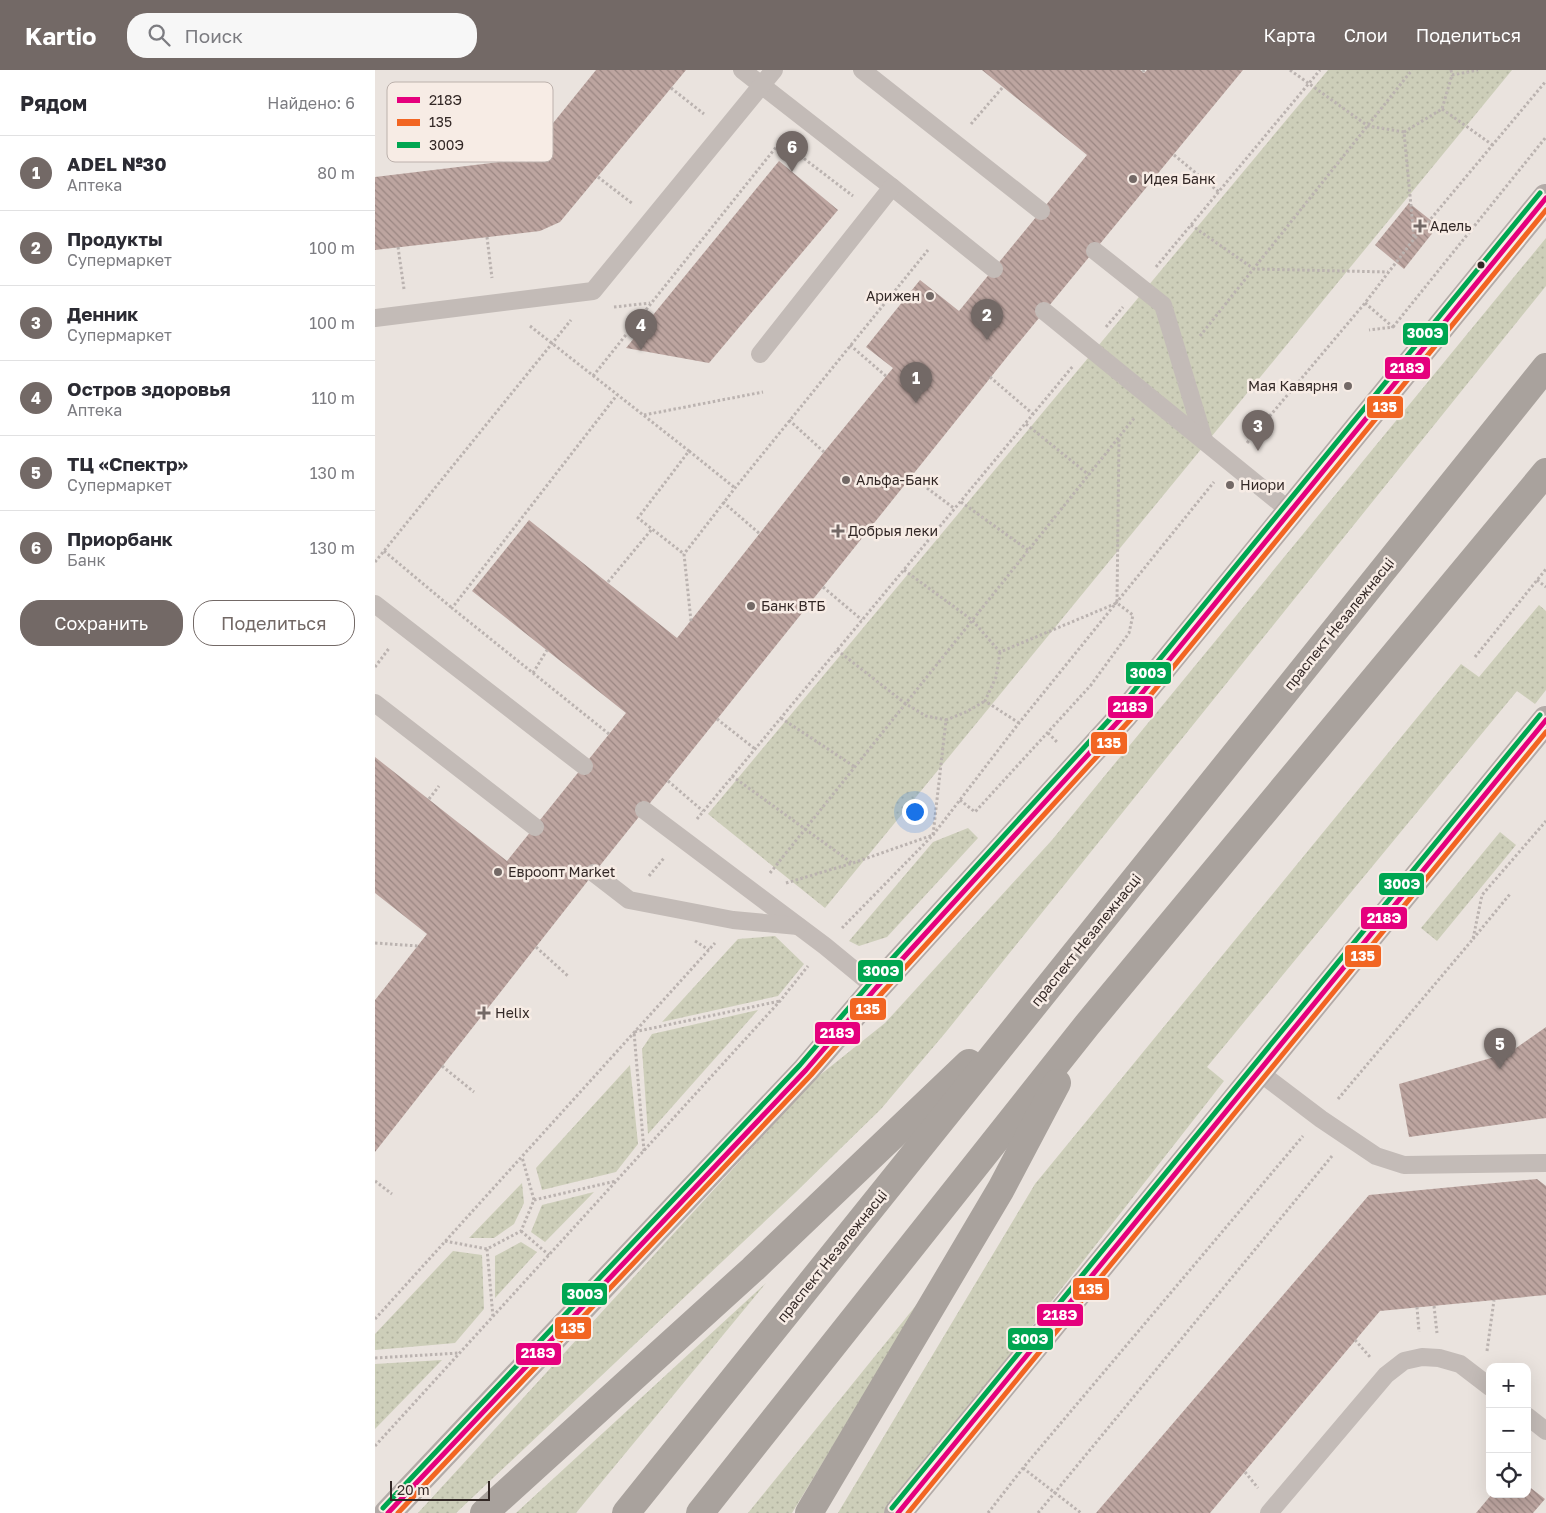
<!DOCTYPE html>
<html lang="ru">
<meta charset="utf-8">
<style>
:root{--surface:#fff;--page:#f7f7f7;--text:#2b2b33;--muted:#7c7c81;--line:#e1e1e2;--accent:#736966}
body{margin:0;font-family:"Golos Text",sans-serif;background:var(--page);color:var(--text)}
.controls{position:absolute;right:15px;bottom:15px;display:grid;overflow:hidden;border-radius:10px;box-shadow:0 5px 20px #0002}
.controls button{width:45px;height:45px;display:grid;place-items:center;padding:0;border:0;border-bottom:1px solid var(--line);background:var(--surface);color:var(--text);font:25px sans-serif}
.scale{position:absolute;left:15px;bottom:12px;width:100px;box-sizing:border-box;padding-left:5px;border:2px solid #332826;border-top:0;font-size:14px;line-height:18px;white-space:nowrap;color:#332826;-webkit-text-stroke:4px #f7ece5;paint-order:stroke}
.you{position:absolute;left:539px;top:741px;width:18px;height:18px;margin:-12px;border:4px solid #fff;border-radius:50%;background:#1a73e8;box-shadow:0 0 0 8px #1a73e833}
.badge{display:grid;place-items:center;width:32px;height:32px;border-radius:50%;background:var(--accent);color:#fff;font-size:16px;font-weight:700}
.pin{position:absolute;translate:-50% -41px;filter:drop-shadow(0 1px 2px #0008)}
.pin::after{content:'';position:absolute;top:26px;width:18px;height:15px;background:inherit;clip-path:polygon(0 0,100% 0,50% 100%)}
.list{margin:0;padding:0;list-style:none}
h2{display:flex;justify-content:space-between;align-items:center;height:65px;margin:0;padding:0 20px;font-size:21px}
h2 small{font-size:16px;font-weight:400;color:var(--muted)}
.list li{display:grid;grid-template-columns:32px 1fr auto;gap:15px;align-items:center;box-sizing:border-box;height:75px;padding:0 20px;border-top:1px solid var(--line)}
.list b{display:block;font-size:19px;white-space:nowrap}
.list p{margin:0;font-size:16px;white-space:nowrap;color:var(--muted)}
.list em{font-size:16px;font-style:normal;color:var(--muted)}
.actions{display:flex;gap:10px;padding:15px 20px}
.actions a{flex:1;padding:11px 0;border:1px solid var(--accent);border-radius:20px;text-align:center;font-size:18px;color:var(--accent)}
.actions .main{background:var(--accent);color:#fff}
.icon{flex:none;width:28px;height:28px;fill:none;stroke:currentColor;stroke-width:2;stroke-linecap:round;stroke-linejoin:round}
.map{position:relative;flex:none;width:1171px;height:1443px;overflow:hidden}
header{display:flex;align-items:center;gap:30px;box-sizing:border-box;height:70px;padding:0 25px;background:var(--accent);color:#fff}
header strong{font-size:24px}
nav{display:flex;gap:28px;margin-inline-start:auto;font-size:18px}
.search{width:350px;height:45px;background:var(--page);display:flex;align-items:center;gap:12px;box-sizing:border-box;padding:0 18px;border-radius:20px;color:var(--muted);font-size:19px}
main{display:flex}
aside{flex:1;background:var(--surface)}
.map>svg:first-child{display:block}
.grass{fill:url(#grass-dots)}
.building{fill:url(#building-back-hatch)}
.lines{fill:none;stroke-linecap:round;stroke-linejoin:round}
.path{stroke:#bbb3b0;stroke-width:3;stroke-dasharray:2.5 2.5;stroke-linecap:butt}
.lane{stroke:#c3bbb7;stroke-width:18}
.secondary{stroke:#b3aba8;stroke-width:28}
.highway{stroke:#a9a29d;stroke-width:28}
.bus-1-casing{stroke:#f7ece5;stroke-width:9}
.bus-2-casing{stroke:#f7ece5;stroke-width:9}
.bus-3-casing{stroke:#f7ece5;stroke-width:9}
.bus-1{stroke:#e5007d;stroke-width:5}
.bus-2{stroke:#f26522;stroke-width:5}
.bus-3{stroke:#00a651;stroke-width:5}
.poi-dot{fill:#736966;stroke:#f7ece5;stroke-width:2}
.bus-dot{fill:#332826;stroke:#f7ece5;stroke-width:2}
.labels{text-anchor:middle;stroke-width:5;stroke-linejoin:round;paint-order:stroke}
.poi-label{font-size:14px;fill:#332826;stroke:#f7ece5;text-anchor:start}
.street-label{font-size:14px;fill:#332826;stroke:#f7ece5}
.key{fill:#f7ece5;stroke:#bcb1ac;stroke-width:1}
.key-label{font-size:14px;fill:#332826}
.line-badge{stroke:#f7ece5;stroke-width:2}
.badge-label{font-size:14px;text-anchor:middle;font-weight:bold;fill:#fff}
</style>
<header>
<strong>Kartio</strong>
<div class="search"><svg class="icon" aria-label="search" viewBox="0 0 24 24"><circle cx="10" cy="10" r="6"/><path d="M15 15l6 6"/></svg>Поиск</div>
<nav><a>Карта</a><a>Слои</a><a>Поделиться</a></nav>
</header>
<main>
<aside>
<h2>Рядом<small>Найдено: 6</small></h2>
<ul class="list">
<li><span class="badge">1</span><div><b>ADEL №30</b><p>Аптека</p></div><em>80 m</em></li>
<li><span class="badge">2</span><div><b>Продукты</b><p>Супермаркет</p></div><em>100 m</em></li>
<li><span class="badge">3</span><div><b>Денник</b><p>Супермаркет</p></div><em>100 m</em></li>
<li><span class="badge">4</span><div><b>Остров здоровья</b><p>Аптека</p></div><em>110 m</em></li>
<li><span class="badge">5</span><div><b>ТЦ «Спектр»</b><p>Супермаркет</p></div><em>130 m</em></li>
<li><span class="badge">6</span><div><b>Приорбанк</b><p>Банк</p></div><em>130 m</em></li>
</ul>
<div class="actions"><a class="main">Сохранить</a><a>Поделиться</a></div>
</aside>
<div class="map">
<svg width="1171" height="1443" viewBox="0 0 1171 1443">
<defs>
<pattern id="grass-dots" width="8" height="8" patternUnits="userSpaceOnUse" patternTransform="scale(1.25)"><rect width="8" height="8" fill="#cdceb9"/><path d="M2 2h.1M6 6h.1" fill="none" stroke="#b0b19f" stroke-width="1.8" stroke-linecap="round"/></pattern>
<pattern id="building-back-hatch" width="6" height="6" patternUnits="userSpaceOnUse" patternTransform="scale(1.25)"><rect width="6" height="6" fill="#bda5a0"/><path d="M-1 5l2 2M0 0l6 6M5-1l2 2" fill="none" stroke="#9a8682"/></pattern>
</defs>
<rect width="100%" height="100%" fill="#eae3de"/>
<!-- grass -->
<g class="grass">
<polygon points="953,0 1137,0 450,838 333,744"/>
<polygon points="1171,168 1171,216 571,962 506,1039 422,1121 81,1443 43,1443 440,1009 510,953 677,770"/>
<polygon points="1164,535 1171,541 1171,620 1160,634 1142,621 832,997 849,1011 511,1443 463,1443 660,1114 1086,594 1104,607"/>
<polygon points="593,758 603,768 512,867 484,876 474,871 558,772"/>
<polygon points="1125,762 1141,775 1062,871 1046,858"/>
<polygon points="400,866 429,894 403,926 287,952 363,869"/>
<polygon points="383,940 273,1064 267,979 277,964"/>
<polygon points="255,995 263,1074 241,1102 167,1120 161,1098"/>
<polygon points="147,1113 149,1133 139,1154 119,1168 94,1168"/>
<polygon points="219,1122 170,1172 156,1162 167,1135"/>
<polygon points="146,1172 162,1182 120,1228 120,1186"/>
<polygon points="78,1181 107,1185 109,1239 80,1273 0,1280 0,1264"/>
<polygon points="391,1213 201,1443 141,1443"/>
<polygon points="551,1223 417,1443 373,1443"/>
<polygon points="67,1290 0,1359 0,1294"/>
</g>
<!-- building -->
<g class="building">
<polygon points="221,0 311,0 185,152 165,161 0,180 0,107 149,89"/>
<polygon points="607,0 765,0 769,3 772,0 868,0 636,282 219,803 0,1082 0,930 52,864 0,823 0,687 132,791 251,643 97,521 154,450 302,568 449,382 518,298 491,277 545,210 584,241 712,85"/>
<polygon points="404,91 463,140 334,293 251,278"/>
<polygon points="1034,133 1063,156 1029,199 1000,175"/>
<polygon points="1171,957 1171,1048 1034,1067 1024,1014 1134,983"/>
<polygon points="1162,1109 1171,1116 1171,1225 1005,1241 835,1443 721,1443 994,1125"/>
<polygon points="1152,1415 1170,1429 1158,1443 1101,1443 1117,1424 1152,1424"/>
</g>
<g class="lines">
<!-- path -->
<g class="path">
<polyline points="768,0 769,3"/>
<polyline points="915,0 993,56 1029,62 1039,168"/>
<polyline points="1076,0 1077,5 1103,0"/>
<polyline points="296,18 329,44"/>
<polyline points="1067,39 1119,76"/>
<polyline points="596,54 628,17"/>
<polyline points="1029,62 1067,39 1077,5"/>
<polyline points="799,85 844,122"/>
<polyline points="223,107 258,134"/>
<polyline points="816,155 879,199 1013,202"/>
<polyline points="112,167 117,208"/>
<polyline points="23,177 29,219"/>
<polyline points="781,197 945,0"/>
<polyline points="990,233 1018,257 994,260"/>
<polyline points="239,237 275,233"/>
<polyline points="155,256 314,381 263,448 309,484"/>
<polyline points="731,257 748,237"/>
<polyline points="1018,257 1171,67"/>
<polyline points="825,266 1037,0"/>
<polyline points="475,275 512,307"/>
<polyline points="218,306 406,71 478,126"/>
<polyline points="615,307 658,344"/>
<polyline points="269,345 388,322"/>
<polyline points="414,350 449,382"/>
<polyline points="651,354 714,405"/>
<polyline points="872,373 990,233 1039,169 1171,11"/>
<polyline points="314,381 360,418"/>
<polyline points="536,406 580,439"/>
<polyline points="348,432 385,464"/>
<polyline points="586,432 653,480"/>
<polyline points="9,481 77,538"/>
<polyline points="0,492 196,250"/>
<polyline points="529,500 597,550 625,582 742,533 744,367"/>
<polyline points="1162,510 1171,517"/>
<polyline points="233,512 277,459"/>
<polyline points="448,517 487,550"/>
<polyline points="316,551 309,484 360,418 553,180"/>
<polyline points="462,580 531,634 551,646 571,650"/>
<polyline points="625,582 621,607 610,631 644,653"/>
<polyline points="1100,587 1171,499"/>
<polyline points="0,597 15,577"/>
<polyline points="158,603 172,580"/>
<polyline points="406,648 480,697"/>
<polyline points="342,649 380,679"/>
<polyline points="673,663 683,673"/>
<polyline points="234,664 77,538 242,325"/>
<polyline points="357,706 477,793"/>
<polyline points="293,711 328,741"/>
<polyline points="54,729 64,716"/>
<polyline points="585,730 600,742 716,615 754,563 758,545 742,533"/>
<polyline points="322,749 698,296"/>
<polyline points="395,803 760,347"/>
<polyline points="274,806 289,788"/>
<polyline points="411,813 478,793 558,765 571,650 591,642 610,631"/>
<polyline points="467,858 558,765 644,653 839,412"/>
<polyline points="1098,869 1135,824"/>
<polyline points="320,871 334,880"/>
<polyline points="0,873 43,876"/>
<polyline points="161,877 193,906"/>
<polyline points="67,996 99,1022"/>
<polyline points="963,1029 1098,869 1107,825 1171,751"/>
<polyline points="269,1081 259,962 405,931"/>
<polyline points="0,1111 17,1124"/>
<polyline points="159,1130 241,1111"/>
<polyline points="146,1161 174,1185"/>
<polyline points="70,1171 112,1179 146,1161 159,1130 147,1087"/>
<polyline points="112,1179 118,1247"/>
<polyline points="1059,1236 1062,1263"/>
<polyline points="1042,1237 1044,1262"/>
<polyline points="0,1249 340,873"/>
<polyline points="980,1270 995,1287"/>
<polyline points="1112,1281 1119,1230"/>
<polyline points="0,1288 84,1283"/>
<polyline points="0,1376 405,931 433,896"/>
<polyline points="648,1398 706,1443"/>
<polyline points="870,1402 883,1418"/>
<polyline points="613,1443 648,1398 928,1066"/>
<polyline points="663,1443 957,1086"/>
</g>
<!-- lane -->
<g class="lane">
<polyline points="367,0 517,117 619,199"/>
<polyline points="487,0 666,141"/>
<polyline points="720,181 788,235 829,370"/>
<polyline points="669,241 915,441"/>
<polyline points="0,248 218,221 399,0"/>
<polyline points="385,284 517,117"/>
<polyline points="0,534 209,696"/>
<polyline points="0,633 160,757"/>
<polyline points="269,740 450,876 501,918"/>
<polyline points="219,803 254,830 358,850 423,856"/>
<polyline points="884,1002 946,1049 1001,1086 1029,1095 1171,1093"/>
<polyline points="1152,1346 1171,1361"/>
<polyline points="894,1443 1011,1305 1029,1291 1047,1287 1064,1288 1085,1294 1115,1317"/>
</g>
<!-- secondary -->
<g class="secondary">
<polyline points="13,1443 431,1000 501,918 750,644 1171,128"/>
<polyline points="523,1443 1171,650"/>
</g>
<!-- highway -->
<g class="highway">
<polyline points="109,1443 378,1199 594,993"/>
<polyline points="251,1443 1171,297"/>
<polyline points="325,1443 712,955 1171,402"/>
<polyline points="434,1443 626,1119 682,1013"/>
</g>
<defs>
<g id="bus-1">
<polyline points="13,1443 431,1000 501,918 750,644 1171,128"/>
<polyline points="523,1443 1171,650"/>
</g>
<g id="bus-2">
<polyline points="23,1443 436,1005 507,923 756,649 1171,140"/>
<polyline points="533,1443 1171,662"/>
</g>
<g id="bus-3">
<polyline points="8,1438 425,995 495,913 744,639 1165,123"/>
<polyline points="517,1438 1165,645"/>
</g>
</defs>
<!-- bus-1 casing -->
<use href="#bus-1" class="bus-1-casing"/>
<!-- bus-2 casing -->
<use href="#bus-2" class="bus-2-casing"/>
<!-- bus-3 casing -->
<use href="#bus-3" class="bus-3-casing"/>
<!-- bus-1 -->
<use href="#bus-1" class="bus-1"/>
<!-- bus-2 -->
<use href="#bus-2" class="bus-2"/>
<!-- bus-3 -->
<use href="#bus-3" class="bus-3"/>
</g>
<!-- markers -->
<g class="poi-dot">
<circle cx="758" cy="109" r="5"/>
<path d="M1042.5 148.5h5v5h5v5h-5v5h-5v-5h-5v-5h5z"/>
<circle cx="555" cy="226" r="5"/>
<circle cx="973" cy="316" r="5"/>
<circle cx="471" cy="410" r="5"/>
<circle cx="855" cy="415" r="5"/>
<path d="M460.5 453.5h5v5h5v5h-5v5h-5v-5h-5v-5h5z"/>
<circle cx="376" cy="536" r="5"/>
<circle cx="123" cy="802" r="5"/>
<path d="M106.5 935.5h5v5h5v5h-5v5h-5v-5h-5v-5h5z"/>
</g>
<circle class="bus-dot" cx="1106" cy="195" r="4.5"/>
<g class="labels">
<!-- poi labels -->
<g class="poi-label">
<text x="768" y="114">Идея Банк</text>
<text x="1055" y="161">Адель</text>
<text x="545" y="231" text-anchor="end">Арижен</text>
<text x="963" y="321" text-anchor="end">Мая Кавярня</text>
<text x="481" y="415">Альфа-Банк</text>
<text x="865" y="420">Ниори</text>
<text x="473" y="466">Добрыя леки</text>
<text x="386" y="541">Банк ВТБ</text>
<text x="133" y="807">Евроопт Market</text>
<text x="120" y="948">Helix</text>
</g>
<!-- street labels -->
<g class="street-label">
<text transform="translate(964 554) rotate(-51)" y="5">праспект Незалежнасці</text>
<text transform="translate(711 870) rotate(-51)" y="5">праспект Незалежнасці</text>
<text transform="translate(457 1186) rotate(-51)" y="5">праспект Незалежнасці</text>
</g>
</g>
<!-- legend -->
<rect x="12" y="12" width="166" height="80" rx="8" class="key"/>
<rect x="22" y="27" width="23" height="6" fill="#e5007d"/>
<rect x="22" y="49" width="23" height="7" fill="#f26522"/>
<rect x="22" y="72" width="23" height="6" fill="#00a651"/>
<g class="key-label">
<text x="54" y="35">218Э</text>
<text x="54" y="57">135</text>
<text x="54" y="80">300Э</text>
</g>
<g class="line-badge">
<rect x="1027" y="252" width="47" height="24" rx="5" fill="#00a651"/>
<rect x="1009" y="286" width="47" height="24" rx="5" fill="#e5007d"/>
<rect x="991" y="325" width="38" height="24" rx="5" fill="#f26522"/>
<rect x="750" y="591" width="47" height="24" rx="5" fill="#00a651"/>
<rect x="732" y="625" width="47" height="24" rx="5" fill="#e5007d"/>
<rect x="715" y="661" width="38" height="24" rx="5" fill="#f26522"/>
<rect x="1003" y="802" width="47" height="24" rx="5" fill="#00a651"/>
<rect x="985" y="836" width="48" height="24" rx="5" fill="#e5007d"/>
<rect x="969" y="874" width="38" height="24" rx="5" fill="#f26522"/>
<rect x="482" y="889" width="47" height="24" rx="5" fill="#00a651"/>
<rect x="474" y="927" width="38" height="24" rx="5" fill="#f26522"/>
<rect x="439" y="951" width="47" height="24" rx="5" fill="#e5007d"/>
<rect x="697" y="1207" width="38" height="24" rx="5" fill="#f26522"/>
<rect x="186" y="1212" width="47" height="24" rx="5" fill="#00a651"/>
<rect x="661" y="1233" width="48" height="24" rx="5" fill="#e5007d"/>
<rect x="179" y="1246" width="38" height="24" rx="5" fill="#f26522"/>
<rect x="632" y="1257" width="47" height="24" rx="5" fill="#00a651"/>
<rect x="140" y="1272" width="47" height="24" rx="5" fill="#e5007d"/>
</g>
<g class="badge-label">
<text x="1050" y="268">300Э</text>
<text x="1032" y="303">218Э</text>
<text x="1010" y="342">135</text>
<text x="773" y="608">300Э</text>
<text x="755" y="642">218Э</text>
<text x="734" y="678">135</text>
<text x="1027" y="819">300Э</text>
<text x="1009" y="853">218Э</text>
<text x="988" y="891">135</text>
<text x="506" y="906">300Э</text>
<text x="493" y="944">135</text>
<text x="462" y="968">218Э</text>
<text x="716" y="1224">135</text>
<text x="210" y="1229">300Э</text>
<text x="685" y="1250">218Э</text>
<text x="198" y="1263">135</text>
<text x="655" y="1274">300Э</text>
<text x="163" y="1288">218Э</text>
</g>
</svg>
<div class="controls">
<button>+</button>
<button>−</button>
<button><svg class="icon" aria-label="locate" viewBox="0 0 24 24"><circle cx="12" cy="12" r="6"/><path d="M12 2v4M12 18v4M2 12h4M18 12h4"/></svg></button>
</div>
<div class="scale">20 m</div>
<div class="you"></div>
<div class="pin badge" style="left:541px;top:333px">1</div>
<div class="pin badge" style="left:612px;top:270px">2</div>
<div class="pin badge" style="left:883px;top:381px">3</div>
<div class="pin badge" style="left:266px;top:280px">4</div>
<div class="pin badge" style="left:1125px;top:999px">5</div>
<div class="pin badge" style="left:417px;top:102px">6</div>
</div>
</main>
